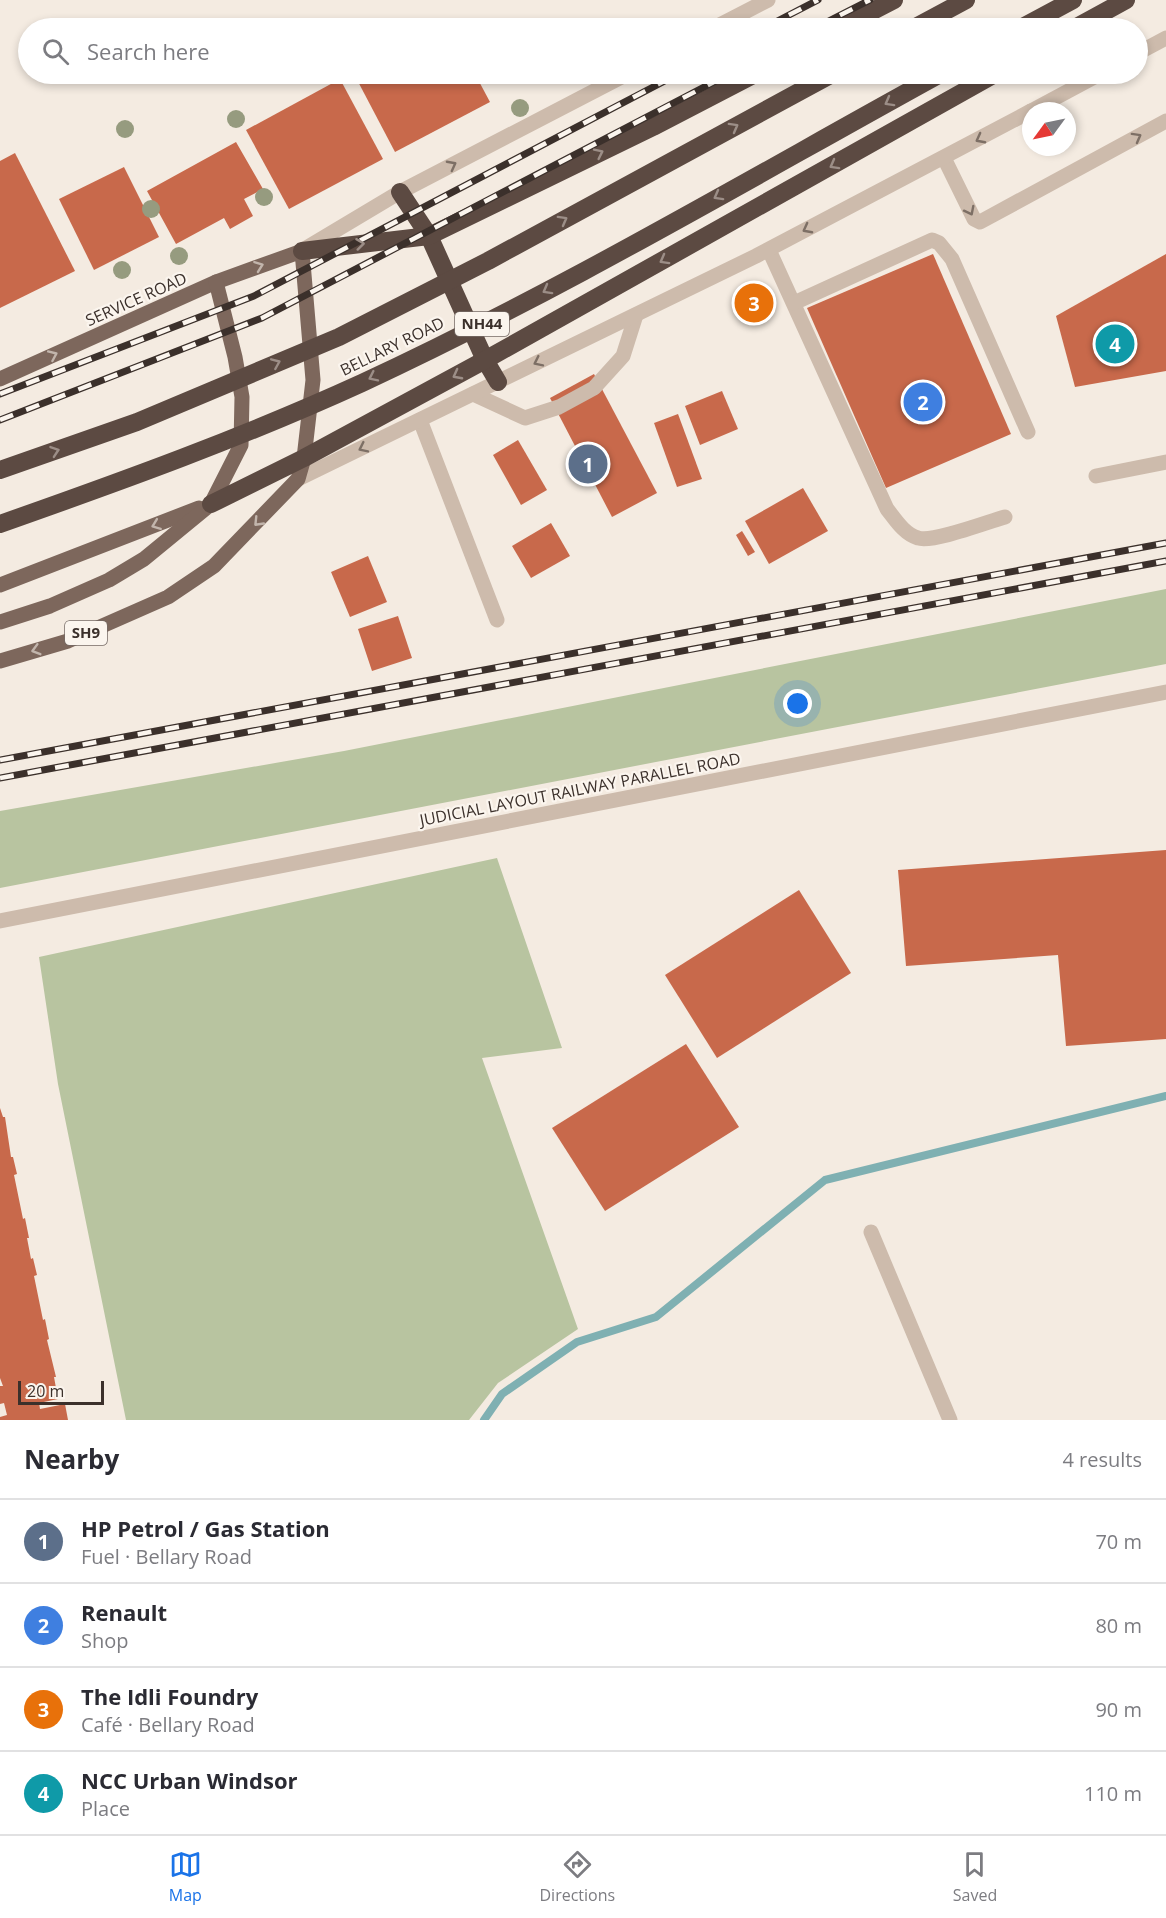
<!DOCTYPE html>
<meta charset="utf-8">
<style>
:root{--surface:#fff;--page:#f2f2f3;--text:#2b2b33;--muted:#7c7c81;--line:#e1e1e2;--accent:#1a73e8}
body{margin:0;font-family:"Open Sans",sans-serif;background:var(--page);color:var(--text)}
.compass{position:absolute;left:1022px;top:102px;width:54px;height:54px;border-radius:50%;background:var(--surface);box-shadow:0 3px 9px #0003;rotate:237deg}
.scale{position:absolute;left:18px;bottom:15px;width:86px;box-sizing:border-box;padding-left:6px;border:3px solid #3b302b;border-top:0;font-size:16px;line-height:21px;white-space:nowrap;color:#3b302b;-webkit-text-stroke:4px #fbf5ee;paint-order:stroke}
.you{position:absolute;left:798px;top:704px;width:21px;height:21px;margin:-15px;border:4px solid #fff;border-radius:50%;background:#1a73e8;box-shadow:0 0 0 9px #1a73e833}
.badge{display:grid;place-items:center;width:39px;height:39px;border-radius:50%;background:var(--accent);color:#fff;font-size:20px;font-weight:700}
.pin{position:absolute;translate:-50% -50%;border:3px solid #fff;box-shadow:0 2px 6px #0006}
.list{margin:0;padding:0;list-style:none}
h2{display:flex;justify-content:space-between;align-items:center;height:78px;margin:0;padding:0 24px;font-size:26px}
h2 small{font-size:20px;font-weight:400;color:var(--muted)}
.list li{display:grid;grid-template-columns:39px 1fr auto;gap:18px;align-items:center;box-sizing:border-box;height:84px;padding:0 24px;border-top:2px solid var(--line)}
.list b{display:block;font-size:22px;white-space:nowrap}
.list p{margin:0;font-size:20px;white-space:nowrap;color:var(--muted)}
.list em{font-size:20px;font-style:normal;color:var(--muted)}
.icon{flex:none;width:33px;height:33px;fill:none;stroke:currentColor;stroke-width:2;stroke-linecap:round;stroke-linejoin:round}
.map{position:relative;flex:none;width:1166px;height:1420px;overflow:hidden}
.search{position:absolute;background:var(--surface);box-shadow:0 3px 9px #0003;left:18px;right:18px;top:18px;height:66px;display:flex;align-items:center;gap:15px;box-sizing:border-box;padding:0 21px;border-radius:33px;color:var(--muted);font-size:22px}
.sheet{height:414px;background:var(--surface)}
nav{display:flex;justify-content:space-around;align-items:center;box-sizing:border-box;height:84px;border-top:2px solid var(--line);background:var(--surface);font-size:16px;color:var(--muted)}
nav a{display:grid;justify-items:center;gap:3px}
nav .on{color:var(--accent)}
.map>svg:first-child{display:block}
.green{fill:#b8c4a0}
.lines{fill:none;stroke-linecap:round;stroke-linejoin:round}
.stream{stroke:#7fb0b2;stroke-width:8}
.building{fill:#c8694b}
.minor{stroke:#cdbbac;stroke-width:15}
.major{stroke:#7d675c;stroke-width:15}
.highway{stroke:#5c4a42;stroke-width:18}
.rail-casing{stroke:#3b302b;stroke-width:7}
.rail{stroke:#fbf5ee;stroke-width:4.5;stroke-dasharray:14;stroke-linecap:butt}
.highway-bridge{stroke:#5c4a42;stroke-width:18}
.tree{fill:#969b7f}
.oneway{stroke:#9c8e87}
.oneway2{stroke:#7d6f65}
.oneway3{stroke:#c2b5ac}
.labels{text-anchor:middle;stroke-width:4.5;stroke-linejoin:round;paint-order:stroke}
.shield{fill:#fbf5ee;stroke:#756b66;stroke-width:1.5}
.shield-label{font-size:15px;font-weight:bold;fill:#3b302b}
.street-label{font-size:16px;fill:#3b302b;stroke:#fbf5ee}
</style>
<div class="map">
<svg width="1166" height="1420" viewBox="0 0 1166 1420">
<rect width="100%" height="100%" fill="#f4ebe1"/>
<!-- green -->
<g class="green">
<polygon points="1166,589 1166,664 0,888 0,811 344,751"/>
<polygon points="497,858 562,1048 482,1058 578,1329 498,1383 469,1420 126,1420 58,1084 39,957"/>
</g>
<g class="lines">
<!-- stream -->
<polyline class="stream" points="484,1420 502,1394 577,1342 656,1317 825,1180 1166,1096"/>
</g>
<!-- building -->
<g class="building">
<polygon points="447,21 451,28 432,28"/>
<polygon points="354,74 475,74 490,102 395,152"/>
<polygon points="340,79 383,159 289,209 246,130"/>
<polygon points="236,142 263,189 244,199 253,216 230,229 224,218 176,244 147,191"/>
<polygon points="15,153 75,271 0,308 0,161"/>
<polygon points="124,167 159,237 94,270 59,199"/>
<polygon points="933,254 1011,434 886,488 807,308"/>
<polygon points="1166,254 1166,371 1075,387 1056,316"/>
<polygon points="594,374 657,493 612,517 550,398"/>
<polygon points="722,391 738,429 700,445 685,406"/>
<polygon points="678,414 702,479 677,487 654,423"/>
<polygon points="518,440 547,490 521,505 493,455"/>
<polygon points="803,488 828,531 769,564 745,521"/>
<polygon points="551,523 570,556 531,578 512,546"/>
<polygon points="742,531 755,552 748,556 736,535"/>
<polygon points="368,556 387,602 350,617 331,572"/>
<polygon points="398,616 412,658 372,671 358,629"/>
<polygon points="1166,850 1166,1039 1066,1046 1058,955 906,966 898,870"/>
<polygon points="799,890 851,973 717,1058 665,975"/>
<polygon points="686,1044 739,1127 605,1211 552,1128"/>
<polygon points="0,1108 3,1117 5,1117 11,1157 13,1157 17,1174 14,1175 23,1219 25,1218 29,1238 27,1238 31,1259 33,1258 37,1275 34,1276 43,1320 45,1319 49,1339 47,1340 56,1377 54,1377 58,1399 39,1403 40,1409 65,1404 68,1420 0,1420 0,1417 7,1415 4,1403 0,1404 0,1386 3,1386 0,1378"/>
</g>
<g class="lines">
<!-- minor -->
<g class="minor">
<polyline points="714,28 768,0"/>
<polyline points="1138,53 1166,38"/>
<polyline points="1031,111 1100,74"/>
<polyline points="944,158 974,219 980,222 1166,121"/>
<polyline points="303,250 400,192 627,74"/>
<path d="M 769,250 L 887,509 C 895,519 904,534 918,538 C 933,543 987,522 1005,517"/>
<polyline points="794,303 932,240 939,243 952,259 1028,432"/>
<polyline points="473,394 525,418 559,407 594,388 623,356 636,315"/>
<polyline points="420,420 497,620"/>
<polyline points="1096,476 1166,462"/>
<polyline points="298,479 756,256 1031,111"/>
<polyline points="0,921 1166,692"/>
<polyline points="871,1232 950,1420"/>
</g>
<!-- major -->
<g class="major">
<polyline points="0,379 216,282 302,251 313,380 304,458 298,479 214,566 168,597 68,641 0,661"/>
<polyline points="0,585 199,508"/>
<polyline points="0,622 50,606 109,580 144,559 211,504 241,445 242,397 235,357 216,282"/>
</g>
<!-- highway -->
<g class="highway">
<polyline points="840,28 894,0"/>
<polyline points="914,28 966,0"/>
<polyline points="1021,28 1073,0"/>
<polyline points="1075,28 1126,0"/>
<polyline points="400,192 429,236 485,360 498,382"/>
<polyline points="302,251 429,236 653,127 755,74"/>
<polyline points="211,504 304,458 485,360 995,74"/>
</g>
<defs>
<g id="rail">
<polyline points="764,28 818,0"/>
<polyline points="815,28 870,0"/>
<polyline points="0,394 254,296 678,74"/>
<polyline points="0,420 262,318 729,74"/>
<polyline points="0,760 1166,543"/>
<polyline points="0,778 1166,561"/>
</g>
</defs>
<!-- rail casing -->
<use href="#rail" class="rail-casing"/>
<!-- rail -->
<use href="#rail" class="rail"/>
<!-- highway-bridge -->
<g class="highway-bridge">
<polyline points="0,470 137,422 339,337 488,261 832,74"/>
<path d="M 0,524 C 122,481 244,437 362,383 C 560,291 749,179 940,74"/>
</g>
</g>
<!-- trees -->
<g class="tree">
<circle cx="520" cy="108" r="9"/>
<circle cx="236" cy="119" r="9"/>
<circle cx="125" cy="129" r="9"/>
<circle cx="264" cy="197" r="9"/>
<circle cx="151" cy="209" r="9"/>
<circle cx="179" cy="256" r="9"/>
<circle cx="122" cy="270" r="9"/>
</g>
<!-- one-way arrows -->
<defs><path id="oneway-chevron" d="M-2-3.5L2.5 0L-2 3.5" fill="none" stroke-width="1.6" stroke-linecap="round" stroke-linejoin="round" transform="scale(1.5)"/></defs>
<g class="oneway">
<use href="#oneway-chevron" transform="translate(889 102) rotate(151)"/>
<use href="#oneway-chevron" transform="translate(734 127) rotate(-29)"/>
<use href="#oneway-chevron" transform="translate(599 153) rotate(-26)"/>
<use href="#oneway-chevron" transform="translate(834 165) rotate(151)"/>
<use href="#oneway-chevron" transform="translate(718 196) rotate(151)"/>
<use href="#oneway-chevron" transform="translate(563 220) rotate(-29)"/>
<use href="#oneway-chevron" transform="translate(360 244) rotate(-7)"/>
<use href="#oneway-chevron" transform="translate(664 260) rotate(151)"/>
<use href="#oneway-chevron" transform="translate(547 290) rotate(151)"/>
<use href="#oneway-chevron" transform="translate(276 363) rotate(-23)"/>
<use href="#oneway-chevron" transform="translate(457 375) rotate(152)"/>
<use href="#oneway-chevron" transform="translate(373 377) rotate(154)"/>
<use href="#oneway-chevron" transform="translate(55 451) rotate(-19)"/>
</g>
<g class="oneway2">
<use href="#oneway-chevron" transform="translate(1137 137) rotate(-29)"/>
<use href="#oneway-chevron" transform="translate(980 139) rotate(152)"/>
<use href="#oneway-chevron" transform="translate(452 165) rotate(-28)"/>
<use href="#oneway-chevron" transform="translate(970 211) rotate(63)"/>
<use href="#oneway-chevron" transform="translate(807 229) rotate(152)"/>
<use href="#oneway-chevron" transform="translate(538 362) rotate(154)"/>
<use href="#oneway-chevron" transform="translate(363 448) rotate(154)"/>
</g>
<g class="oneway3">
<use href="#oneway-chevron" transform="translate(259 266) rotate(-20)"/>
<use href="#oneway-chevron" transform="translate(53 355) rotate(-24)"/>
<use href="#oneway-chevron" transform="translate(258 522) rotate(134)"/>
<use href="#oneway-chevron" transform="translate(156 525) rotate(159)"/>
<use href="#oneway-chevron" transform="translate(36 650) rotate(164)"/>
</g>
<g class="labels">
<!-- shield labels -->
<g class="shield">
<rect x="455" y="312" width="54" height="24" rx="4.5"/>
<rect x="65" y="621" width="42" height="24" rx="4.5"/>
</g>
<g class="shield-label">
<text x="482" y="329">NH44</text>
<text x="86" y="638">SH9</text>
</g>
<!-- street labels -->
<g class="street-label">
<text transform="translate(136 299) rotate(-24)" y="6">SERVICE ROAD</text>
<text transform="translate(392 346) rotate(-26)" y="6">BELLARY ROAD</text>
<text transform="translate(580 789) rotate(-11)" y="6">JUDICIAL LAYOUT RAILWAY PARALLEL ROAD</text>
</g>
</g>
</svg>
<svg class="compass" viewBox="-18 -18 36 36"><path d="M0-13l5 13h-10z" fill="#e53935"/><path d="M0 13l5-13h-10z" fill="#7c7c81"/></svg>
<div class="scale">20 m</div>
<div class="you"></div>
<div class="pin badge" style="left:588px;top:464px;background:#5c6f8a">1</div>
<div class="pin badge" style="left:923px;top:402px;background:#3f7fe0">2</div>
<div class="pin badge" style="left:754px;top:303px;background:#e8710a">3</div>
<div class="pin badge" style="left:1115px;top:344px;background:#0f9aa8">4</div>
<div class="search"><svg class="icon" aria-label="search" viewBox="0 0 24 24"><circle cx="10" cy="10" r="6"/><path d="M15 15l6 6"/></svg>Search here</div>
</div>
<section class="sheet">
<h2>Nearby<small>4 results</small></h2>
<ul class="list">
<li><span class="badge" style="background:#5c6f8a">1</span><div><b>HP Petrol / Gas Station</b><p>Fuel · Bellary Road</p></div><em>70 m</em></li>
<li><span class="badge" style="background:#3f7fe0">2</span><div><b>Renault</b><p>Shop</p></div><em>80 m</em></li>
<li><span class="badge" style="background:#e8710a">3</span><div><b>The Idli Foundry</b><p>Café · Bellary Road</p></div><em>90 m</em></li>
<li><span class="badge" style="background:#0f9aa8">4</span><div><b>NCC Urban Windsor</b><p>Place</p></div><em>110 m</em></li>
</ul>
</section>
<nav>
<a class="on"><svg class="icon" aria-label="map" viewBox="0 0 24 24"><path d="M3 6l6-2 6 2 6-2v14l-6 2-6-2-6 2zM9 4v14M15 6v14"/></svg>Map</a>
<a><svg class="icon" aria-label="directions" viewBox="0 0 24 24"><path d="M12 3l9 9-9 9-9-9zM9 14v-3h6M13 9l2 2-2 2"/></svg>Directions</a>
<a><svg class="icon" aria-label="saved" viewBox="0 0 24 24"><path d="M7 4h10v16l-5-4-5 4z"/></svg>Saved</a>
</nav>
